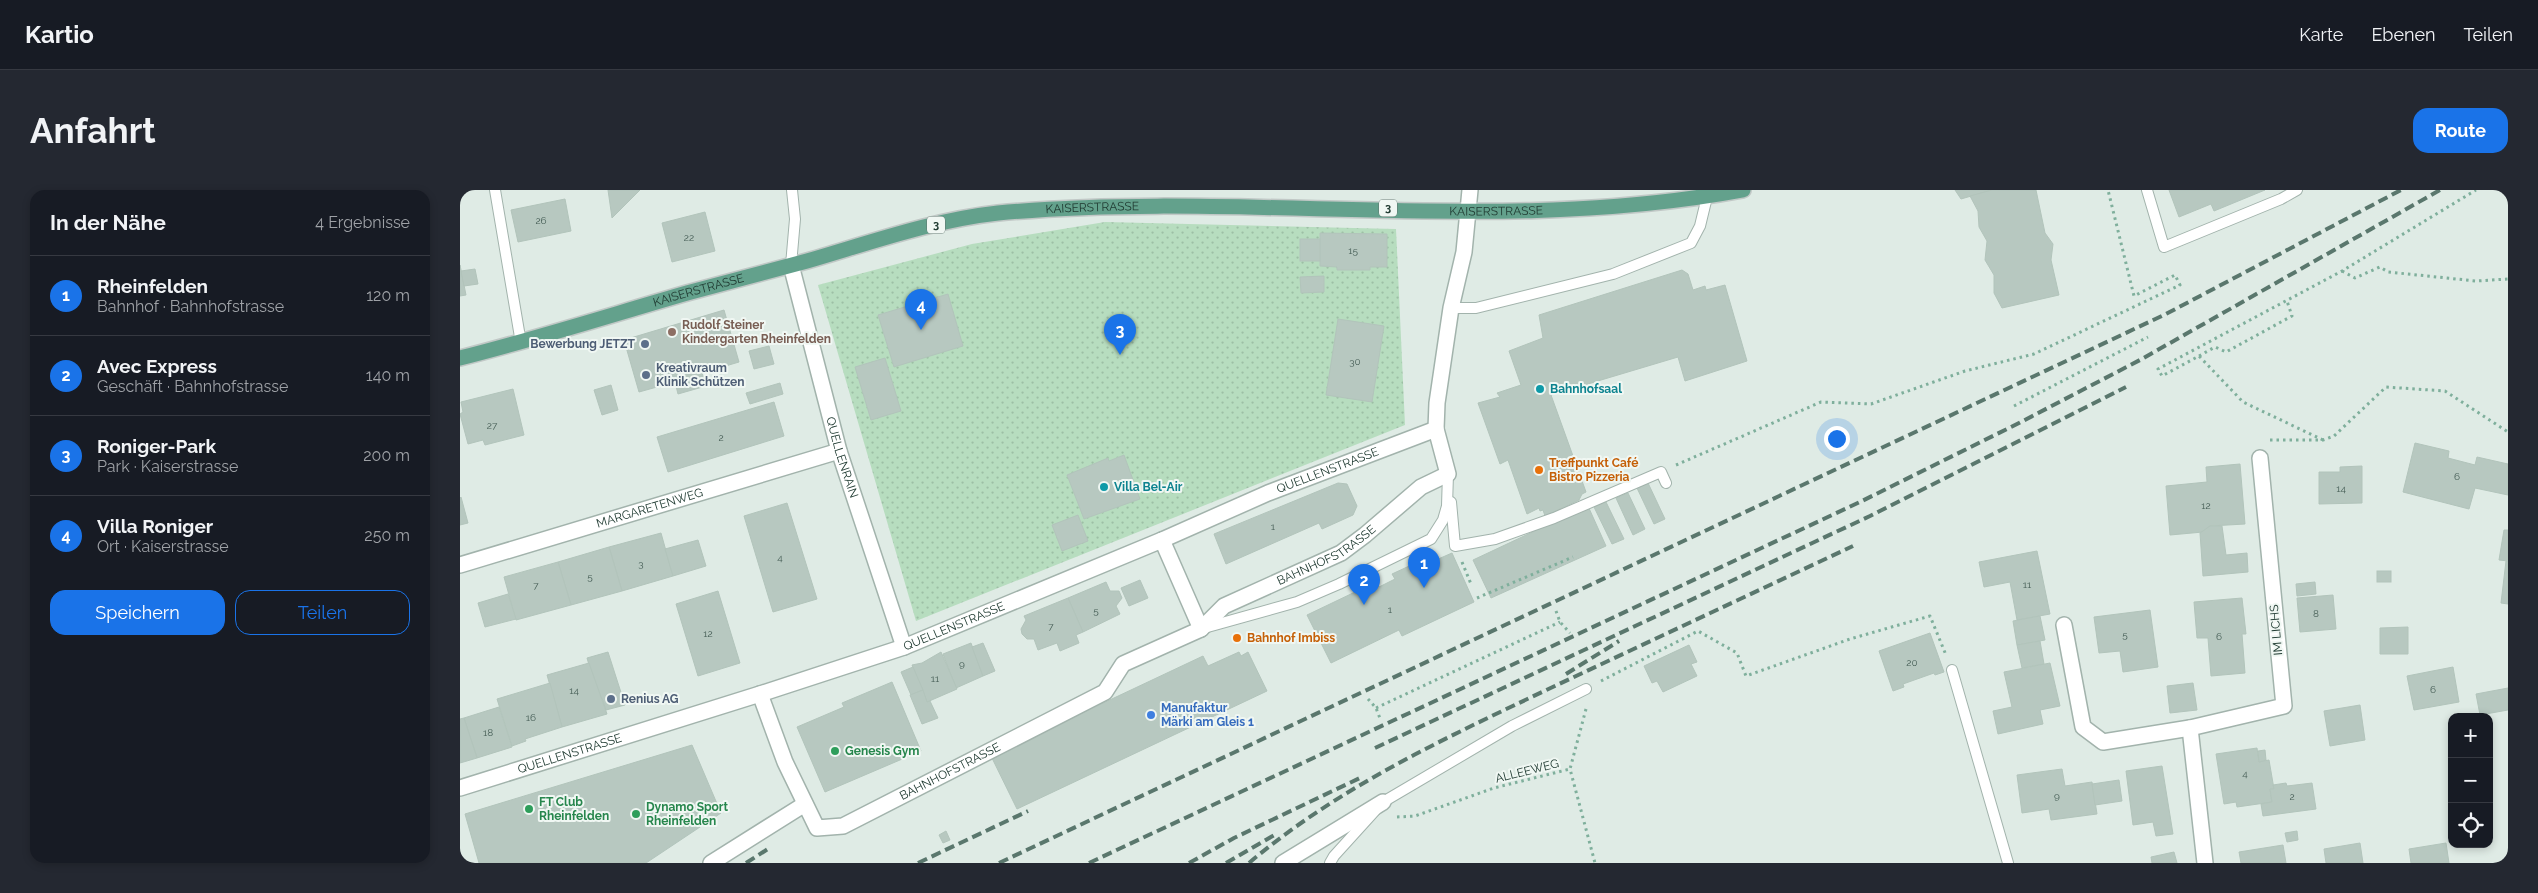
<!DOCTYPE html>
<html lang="de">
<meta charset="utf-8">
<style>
:root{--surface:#171b24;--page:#242831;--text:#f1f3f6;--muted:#9ea1a6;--line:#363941;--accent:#1a73e8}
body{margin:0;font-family:Raleway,sans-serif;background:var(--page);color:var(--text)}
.controls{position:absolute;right:15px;bottom:15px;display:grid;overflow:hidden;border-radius:10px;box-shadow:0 2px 8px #0003}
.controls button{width:45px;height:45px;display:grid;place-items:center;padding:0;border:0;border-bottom:1px solid var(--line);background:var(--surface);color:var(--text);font:25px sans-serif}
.you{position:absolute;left:1376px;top:248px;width:18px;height:18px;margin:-12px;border:4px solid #fff;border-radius:50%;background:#1a73e8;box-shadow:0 0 0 8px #1a73e833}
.badge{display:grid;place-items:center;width:32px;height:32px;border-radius:50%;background:var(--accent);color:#fff;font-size:16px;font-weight:700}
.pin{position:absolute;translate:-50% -41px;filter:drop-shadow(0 1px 2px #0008)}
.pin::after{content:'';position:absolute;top:26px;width:18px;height:15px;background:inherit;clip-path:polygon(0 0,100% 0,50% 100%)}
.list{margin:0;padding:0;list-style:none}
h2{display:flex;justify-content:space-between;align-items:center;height:65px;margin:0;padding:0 20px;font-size:21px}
h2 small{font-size:16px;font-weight:400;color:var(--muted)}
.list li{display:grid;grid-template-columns:32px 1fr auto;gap:15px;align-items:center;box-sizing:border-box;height:80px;padding:0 20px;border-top:1px solid var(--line)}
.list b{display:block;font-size:19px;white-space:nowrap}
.list p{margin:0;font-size:16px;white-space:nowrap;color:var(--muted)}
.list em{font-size:16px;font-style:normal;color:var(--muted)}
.actions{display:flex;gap:10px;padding:15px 20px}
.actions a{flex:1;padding:11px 0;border:1px solid var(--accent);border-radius:15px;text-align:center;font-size:18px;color:var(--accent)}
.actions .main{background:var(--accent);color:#fff}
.icon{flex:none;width:28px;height:28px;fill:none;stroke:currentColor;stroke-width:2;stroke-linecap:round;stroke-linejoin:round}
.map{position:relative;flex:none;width:2048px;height:673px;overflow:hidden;border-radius:15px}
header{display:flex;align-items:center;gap:30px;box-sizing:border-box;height:70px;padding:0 25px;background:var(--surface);border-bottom:1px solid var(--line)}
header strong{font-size:24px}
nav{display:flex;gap:28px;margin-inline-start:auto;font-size:18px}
.intro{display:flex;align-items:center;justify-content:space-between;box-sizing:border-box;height:120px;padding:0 30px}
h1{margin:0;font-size:35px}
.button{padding:12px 22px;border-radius:15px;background:var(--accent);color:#fff;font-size:18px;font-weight:700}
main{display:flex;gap:30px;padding:0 30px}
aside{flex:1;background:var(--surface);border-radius:15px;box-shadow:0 2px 8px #0003}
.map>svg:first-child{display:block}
.park{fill:url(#park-dots)}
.building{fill:#b7c8c0;stroke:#b2c4bb}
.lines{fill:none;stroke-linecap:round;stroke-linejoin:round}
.service-casing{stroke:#a2b3ac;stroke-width:12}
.minor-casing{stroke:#a2b3ac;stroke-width:18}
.primary-casing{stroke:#c1c8c6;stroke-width:18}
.path{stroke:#7faf9c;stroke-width:3;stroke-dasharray:2.5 4;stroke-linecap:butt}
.service{stroke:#fff;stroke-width:10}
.minor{stroke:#fff;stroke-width:15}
.primary{stroke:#63a18c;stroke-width:15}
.rail{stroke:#5a776d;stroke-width:4;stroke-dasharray:10 5;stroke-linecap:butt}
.education-dot{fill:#8d6e63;stroke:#f0f7f3;stroke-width:2}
.service-dot{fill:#5c6f8a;stroke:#f0f7f3;stroke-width:2}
.culture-dot{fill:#0f9aa8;stroke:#f0f7f3;stroke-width:2}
.food-dot{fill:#e8710a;stroke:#f0f7f3;stroke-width:2}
.shop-dot{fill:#3f7fe0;stroke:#f0f7f3;stroke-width:2}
.leisure-dot{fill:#2e9e5b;stroke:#f0f7f3;stroke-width:2}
.labels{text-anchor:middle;stroke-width:4;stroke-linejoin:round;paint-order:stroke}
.number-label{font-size:10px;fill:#465e56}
.shield{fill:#f0f7f3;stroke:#5e736c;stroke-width:1}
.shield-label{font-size:11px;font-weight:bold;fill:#203b32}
.street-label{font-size:12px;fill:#203b32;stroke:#f0f7f3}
.education-label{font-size:12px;font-weight:bold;fill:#785e54;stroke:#f0f7f3;text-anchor:start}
.service-label{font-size:12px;font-weight:bold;fill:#4e5e75;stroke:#f0f7f3;text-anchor:start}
.culture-label{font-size:12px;font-weight:bold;fill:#0d838f;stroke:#f0f7f3;text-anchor:start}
.food-label{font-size:12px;font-weight:bold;fill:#c56008;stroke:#f0f7f3;text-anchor:start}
.shop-label{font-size:12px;font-weight:bold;fill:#366cbe;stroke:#f0f7f3;text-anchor:start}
.leisure-label{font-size:12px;font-weight:bold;fill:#27864d;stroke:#f0f7f3;text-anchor:start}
</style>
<header>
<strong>Kartio</strong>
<nav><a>Karte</a><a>Ebenen</a><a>Teilen</a></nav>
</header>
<div class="intro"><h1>Anfahrt</h1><a class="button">Route</a></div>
<main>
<aside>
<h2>In der Nähe<small>4 Ergebnisse</small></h2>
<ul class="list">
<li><span class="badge">1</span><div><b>Rheinfelden</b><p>Bahnhof · Bahnhofstrasse</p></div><em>120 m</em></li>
<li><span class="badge">2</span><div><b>Avec Express</b><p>Geschäft · Bahnhofstrasse</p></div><em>140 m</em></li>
<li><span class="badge">3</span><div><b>Roniger-Park</b><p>Park · Kaiserstrasse</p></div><em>200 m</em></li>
<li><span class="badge">4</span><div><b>Villa Roniger</b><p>Ort · Kaiserstrasse</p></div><em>250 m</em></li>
</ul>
<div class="actions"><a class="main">Speichern</a><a>Teilen</a></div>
</aside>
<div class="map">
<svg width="2048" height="673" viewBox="0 0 2048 673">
<defs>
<pattern id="park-dots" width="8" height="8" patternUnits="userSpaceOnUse" patternTransform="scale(1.25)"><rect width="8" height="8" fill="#b7ddbf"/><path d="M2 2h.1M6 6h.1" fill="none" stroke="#9dbfa5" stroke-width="1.8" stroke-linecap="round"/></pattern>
</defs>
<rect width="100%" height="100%" fill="#dfebe5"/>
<!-- park -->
<polygon class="park" points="645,32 936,39 945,235 456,431 358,95 512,54"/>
<!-- building -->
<g class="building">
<polygon points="148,0 180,0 152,28"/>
<polygon points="1495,0 1532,0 1501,9"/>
<polygon points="1532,0 1576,0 1585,43 1593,54 1591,70 1599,105 1542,118 1534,103 1534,85 1525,70 1527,51 1519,37 1518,21 1510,6"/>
<polygon points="1709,0 1805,0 1754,21 1751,14 1719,27"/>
<polygon points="105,9 111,41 58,52 51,20"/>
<polygon points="245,22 255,61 212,72 202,33"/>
<polygon points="860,43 927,44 927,77 910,77 910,80 877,80 877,77 860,76"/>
<rect x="840" y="49" width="20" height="22"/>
<polygon points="0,75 6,105 0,106"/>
<polygon points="15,79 18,94 4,96 1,81"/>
<polygon points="1222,80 1228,84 1233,100 1245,96 1246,100 1265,95 1287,171 1225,191 1218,167 1091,205 1126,302 1122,304 1119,310 1085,326 1083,320 1080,321 1079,318 1067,324 1048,270 1040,274 1018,213 1040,207 1037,203 1061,195 1049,161 1083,148 1079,125"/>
<polygon points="864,86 864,102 841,103 840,87"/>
<polygon points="488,104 503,156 434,177 418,125"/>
<polygon points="264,120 279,172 242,183 246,196 218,204 215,192 179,202 164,150"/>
<polygon points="878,129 924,136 912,212 866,205"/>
<polygon points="309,156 314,174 294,179 289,161"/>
<polygon points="425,168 441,221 411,230 395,177"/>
<polygon points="320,193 323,204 290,214 286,203"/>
<polygon points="151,195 158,220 142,225 134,200"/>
<polygon points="53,199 64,245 25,255 23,250 8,254 0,224 3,222 1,212"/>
<polygon points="314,212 324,246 208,282 197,247"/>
<polygon points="1955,253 1989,261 1988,268 2015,275 2017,267 2048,274 2048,305 2015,298 2009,319 1943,302"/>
<polygon points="664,265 680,309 624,329 607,285 648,268 649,271"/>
<polygon points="1780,274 1785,334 1750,336 1743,342 1710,345 1706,296 1747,292 1746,277"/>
<polygon points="1902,276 1902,313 1859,314 1859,282 1880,282 1880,277"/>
<polygon points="878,293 887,294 897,316 893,325 862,339 859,333 766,374 754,344"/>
<polygon points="1188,293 1205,329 1194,334 1177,298"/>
<polygon points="1168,303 1185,339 1173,345 1156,308"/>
<polygon points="1,307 8,333 0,335 0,308"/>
<polygon points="1146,312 1164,349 1152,354 1134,317"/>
<polygon points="327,313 357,409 313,422 284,326"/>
<polygon points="1128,316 1146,356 1031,408 1013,370"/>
<polygon points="618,325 628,351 602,361 592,335"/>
<polygon points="1750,336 1762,336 1766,365 1787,363 1788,382 1743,386 1740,343"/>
<polygon points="2044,340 2048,340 2048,371 2039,370"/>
<polygon points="201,343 213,386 162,401 149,357"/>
<polygon points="238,350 246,376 213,386 205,359"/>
<polygon points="149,357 162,401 111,415 98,372"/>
<polygon points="1577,361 1590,424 1557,430 1550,392 1524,397 1519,372"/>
<polygon points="992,363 1014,412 942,446 939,440 871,473 847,425 916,392 919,397 935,389 932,384 973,365 976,370"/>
<polygon points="2046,371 2048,371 2048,414 2041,413"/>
<polygon points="98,372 111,415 56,430 44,387"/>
<rect x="1917" y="381" width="14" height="11"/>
<polygon points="680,390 688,408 669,416 661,398"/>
<polygon points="646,392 650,401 659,401 662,408 656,416 660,424 623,442 608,408"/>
<polygon points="1855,392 1856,404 1837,406 1836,394"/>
<polygon points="258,401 280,473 238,486 216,414"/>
<polygon points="48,404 56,429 25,437 18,413"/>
<polygon points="1873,405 1876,439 1840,442 1837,408"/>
<polygon points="608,408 623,442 616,445 619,453 600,461 597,453 578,460 574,449 567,449 562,444 561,439 566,430 564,426"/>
<polygon points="1782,408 1786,444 1782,444 1785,483 1751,486 1748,448 1737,448 1734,412"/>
<polygon points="1690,420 1698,477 1663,482 1660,461 1639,463 1634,427"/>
<polygon points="1580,426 1585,450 1557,455 1553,431"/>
<polygon points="1948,437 1948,464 1920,464 1920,438"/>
<polygon points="1470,443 1484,482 1475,485 1474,483 1443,494 1444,497 1433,501 1419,461"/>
<polygon points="1580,451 1584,474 1562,478 1557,455"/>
<polygon points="511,453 523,486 496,498 483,464"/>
<polygon points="523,453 535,481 523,486 512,457"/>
<polygon points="1229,455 1237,472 1231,474 1237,486 1203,502 1197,491 1192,493 1184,476"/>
<polygon points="148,462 165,515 146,520 142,508 139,509 127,468"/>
<polygon points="481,462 497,499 467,512 452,475 462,473"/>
<polygon points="779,462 781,466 788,462 807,501 557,619 531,566 743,466 748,476"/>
<polygon points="129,473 147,524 102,537 87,485"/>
<polygon points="1590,473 1600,516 1580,520 1583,534 1538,544 1533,521 1552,517 1544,482"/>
<polygon points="453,477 463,500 451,505 441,482"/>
<polygon points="1993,477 1999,512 1954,520 1947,486"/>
<polygon points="432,492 461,561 365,602 337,537 384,517 382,513"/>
<polygon points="90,493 102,537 65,549 66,551 52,556 37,509"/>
<polygon points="1733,493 1737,520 1710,523 1707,496"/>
<polygon points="2048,498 2048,520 2020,525 2016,504"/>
<polygon points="463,500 467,512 470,511 478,528 462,534 450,505"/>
<polygon points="1900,515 1905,550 1870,556 1864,521"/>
<polygon points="39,517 52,557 17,568 4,528"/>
<polygon points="4,528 17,568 0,573 0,529"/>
<polygon points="232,555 261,623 186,673 19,673 5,624"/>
<polygon points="1797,558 1799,572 1809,570 1814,599 1810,599 1812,612 1777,617 1776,612 1764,614 1756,564"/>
<polygon points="1805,560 1806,570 1799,572 1798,561"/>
<polygon points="1702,576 1713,644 1696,646 1693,632 1673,635 1666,581"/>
<polygon points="1602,579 1605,596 1632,592 1637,624 1591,630 1589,619 1562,623 1557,585"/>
<polygon points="1659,590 1662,611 1635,615 1632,594"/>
<polygon points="1826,593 1827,596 1852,593 1856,619 1803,626 1801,614 1812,612 1810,599 1814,599 1813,595"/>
<polygon points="486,641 490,650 483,653 479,645"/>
<polygon points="1837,641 1838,650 1827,652 1825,643"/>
<polygon points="1900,653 1903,673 1866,673 1864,659"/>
<polygon points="1986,653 1989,673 1951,673 1949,659"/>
<polygon points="1823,655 1826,673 1781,673 1779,662"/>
<polygon points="1714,662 1717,673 1692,673 1691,667"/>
</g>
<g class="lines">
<defs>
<g id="service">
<polyline points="35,0 61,153"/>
<polyline points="1687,0 1704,57 1821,9 1837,0"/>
<polyline points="331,75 335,29 332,0"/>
<polyline points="991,118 1016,118 1153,84 1231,53 1240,36 1247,7"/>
<polyline points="991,312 995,356 1035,349 1094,328 1201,282 1206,293"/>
<polyline points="744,438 837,412 879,394 971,349 983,330 987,316 988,284"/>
<polyline points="1492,480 1548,673"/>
<polyline points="870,673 874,666 923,612 1052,536 1126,499"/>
</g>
<g id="minor">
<path id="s1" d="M 331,75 L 379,261 L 444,457"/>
<polyline points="702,350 741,439"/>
<path id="s2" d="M 0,375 L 379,261"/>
<polyline points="1604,435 1623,537 1643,552 1730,538 1824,516 1800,268"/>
<path id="s3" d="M 300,504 L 325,572 L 357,638 L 383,636 L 645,502 L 663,474 L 741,439 L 764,416 L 881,363 L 905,345 L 961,297 L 988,284 L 976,239 L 977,213 L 991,118 L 1004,62 L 1010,0"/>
<polyline points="1730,538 1745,673"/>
<path id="s4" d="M 0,598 L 300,504 L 444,457 L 702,350 L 808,303 L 976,239"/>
<polyline points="251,673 345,614"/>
<polyline points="823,673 923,612"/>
</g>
<g id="primary">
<path id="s5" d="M 0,168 C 76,149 151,125 227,103 C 267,92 307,82 347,71 C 409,53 473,30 538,23 C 785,0 1037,46 1283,0"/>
</g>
</defs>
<!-- service casing -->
<use href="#service" class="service-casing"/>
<!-- minor casing -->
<use href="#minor" class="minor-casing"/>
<!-- primary casing -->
<use href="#primary" class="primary-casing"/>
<!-- path -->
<g class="path">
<polyline points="1882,81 1895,88 1920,77 1928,82 2016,91 2048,89"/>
<polyline points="1739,166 1755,157 1766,162 1832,126 1827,111"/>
<polyline points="1554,216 1688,147"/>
<polyline points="1810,250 1863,250 1874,246 1926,197 1985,201 2048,242"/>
<polyline points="1863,250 1783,212 1739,166 1702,186 1698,179 1882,81 2016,0"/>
<polyline points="1216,275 1361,212 1411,214 1505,181 1574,164 1720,95 1715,85 1674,106 1648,0"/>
<polyline points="1002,372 1011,394"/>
<polyline points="1017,408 1113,367"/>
<polyline points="1096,421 1100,432 1110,443"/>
<polyline points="1141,491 1238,441 1277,463 1286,486 1390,449 1470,426 1486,465"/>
<polyline points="908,509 916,518 921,531"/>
<polyline points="916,518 1100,432"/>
<polyline points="1126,519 1110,579 1135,673"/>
<polyline points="937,627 955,626 1034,598 1110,579"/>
</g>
<!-- service -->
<use href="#service" class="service"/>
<!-- minor -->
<use href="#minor" class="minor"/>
<!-- primary -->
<use href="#primary" class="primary"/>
<!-- rail -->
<g class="rail">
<polyline points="1106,484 1159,451"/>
<polyline points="915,558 1410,326 1666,197"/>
<polyline points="286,673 311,657"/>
<polyline points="458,673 568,621"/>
<polyline points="539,673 1704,125 1941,0"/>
<polyline points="629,673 1402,311 1559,233 1680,170 1980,0"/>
<polyline points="729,673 774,648 902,587"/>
<polyline points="766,673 816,644"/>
<path d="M 789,673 C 881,595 992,545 1099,494 C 1197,448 1295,402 1393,356"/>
</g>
</g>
<!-- markers -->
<circle class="education-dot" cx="212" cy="142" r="5"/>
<g class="service-dot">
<circle cx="185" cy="154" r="5"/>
<circle cx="186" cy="185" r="5"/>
<circle cx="151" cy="509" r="5"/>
</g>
<g class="culture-dot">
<circle cx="1080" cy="199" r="5"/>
<circle cx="644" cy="297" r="5"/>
</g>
<g class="food-dot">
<circle cx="1079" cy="280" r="5"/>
<circle cx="777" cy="448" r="5"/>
</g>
<circle class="shop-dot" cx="691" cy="525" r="5"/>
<g class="leisure-dot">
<circle cx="375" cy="561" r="5"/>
<circle cx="69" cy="619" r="5"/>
<circle cx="176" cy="624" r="5"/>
</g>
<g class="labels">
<!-- number labels -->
<g class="number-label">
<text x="81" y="34">26</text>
<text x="229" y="51">22</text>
<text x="893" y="64">15</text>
<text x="895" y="175">30</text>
<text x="32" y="239">27</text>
<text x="261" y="251">2</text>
<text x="1997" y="290">6</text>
<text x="1881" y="302">14</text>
<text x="1746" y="319">12</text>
<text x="813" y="340">1</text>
<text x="320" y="371">4</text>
<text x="181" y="377">3</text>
<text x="130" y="390">5</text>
<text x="1567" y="398">11</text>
<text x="76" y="399">7</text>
<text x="930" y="423">1</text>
<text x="636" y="424">5</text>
<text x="1856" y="427">8</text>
<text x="591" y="440">7</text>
<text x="248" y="447">12</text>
<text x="1665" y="448">5</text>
<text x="1759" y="450">6</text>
<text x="1452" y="476">20</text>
<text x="502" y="477">9</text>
<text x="475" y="492">11</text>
<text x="1973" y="503">6</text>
<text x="114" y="504">14</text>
<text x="71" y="531">16</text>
<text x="28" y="546">18</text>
<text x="1785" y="587">4</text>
<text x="1597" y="609">9</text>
<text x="1832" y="610">2</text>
</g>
<!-- shield labels -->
<g class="shield">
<rect x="919" y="9.5" width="18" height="17" rx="4"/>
<rect x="467" y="26.5" width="18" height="17" rx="4"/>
</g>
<g class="shield-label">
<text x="928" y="22">3</text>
<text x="476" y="39">3</text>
</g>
<!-- street labels -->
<g class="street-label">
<text dy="4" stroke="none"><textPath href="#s5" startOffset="652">KAISERSTRASSE</textPath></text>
<text dy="4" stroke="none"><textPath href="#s5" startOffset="1056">KAISERSTRASSE</textPath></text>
<text dy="4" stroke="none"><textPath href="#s5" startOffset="248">KAISERSTRASSE</textPath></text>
<text dy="4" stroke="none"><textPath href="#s1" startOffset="199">QUELLENRAIN</textPath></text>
<text dy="4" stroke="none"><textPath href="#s4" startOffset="925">QUELLENSTRASSE</textPath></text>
<text dy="4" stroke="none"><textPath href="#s2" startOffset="198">MARGARETENWEG</textPath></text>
<text dy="4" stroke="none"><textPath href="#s3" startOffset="732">BAHNHOFSTRASSE</textPath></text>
<text dy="4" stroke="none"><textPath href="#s4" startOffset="520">QUELLENSTRASSE</textPath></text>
<text transform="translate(1816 440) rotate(-95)" y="4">IM LICHS</text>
<text dy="4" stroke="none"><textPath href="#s4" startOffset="115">QUELLENSTRASSE</textPath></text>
<text dy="4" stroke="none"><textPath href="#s3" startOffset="292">BAHNHOFSTRASSE</textPath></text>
<text transform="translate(1067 581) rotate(-14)" y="4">ALLEEWEG</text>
</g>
<!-- education labels -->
<g class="education-label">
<text x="222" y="139">Rudolf Steiner<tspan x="222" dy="14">Kindergarten Rheinfelden</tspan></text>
</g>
<!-- service labels -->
<g class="service-label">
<text x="175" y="158" text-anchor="end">Bewerbung JETZT</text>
<text x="196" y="182">Kreativraum<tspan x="196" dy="14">Klinik Schützen</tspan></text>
<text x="161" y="513">Renius AG</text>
</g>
<!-- culture labels -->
<g class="culture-label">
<text x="1090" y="203">Bahnhofsaal</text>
<text x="654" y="301">Villa Bel-Air</text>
</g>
<!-- food labels -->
<g class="food-label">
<text x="1089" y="277">Treffpunkt Café<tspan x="1089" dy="14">Bistro Pizzeria</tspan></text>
<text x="787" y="452">Bahnhof Imbiss</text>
</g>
<!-- shop labels -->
<g class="shop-label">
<text x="701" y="522">Manufaktur<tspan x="701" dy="14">Märki am Gleis 1</tspan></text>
</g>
<!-- leisure labels -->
<g class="leisure-label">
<text x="385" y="565">Genesis Gym</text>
<text x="79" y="616">FT Club<tspan x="79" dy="14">Rheinfelden</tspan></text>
<text x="186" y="621">Dynamo Sport<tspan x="186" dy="14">Rheinfelden</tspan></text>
</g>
</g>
</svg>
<div class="controls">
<button>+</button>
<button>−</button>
<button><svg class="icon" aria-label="locate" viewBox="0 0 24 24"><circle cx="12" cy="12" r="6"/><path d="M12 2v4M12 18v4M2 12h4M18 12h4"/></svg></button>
</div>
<div class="you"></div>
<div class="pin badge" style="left:964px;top:398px">1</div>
<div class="pin badge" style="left:904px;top:415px">2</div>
<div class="pin badge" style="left:660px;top:165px">3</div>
<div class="pin badge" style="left:461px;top:140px">4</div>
</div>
</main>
